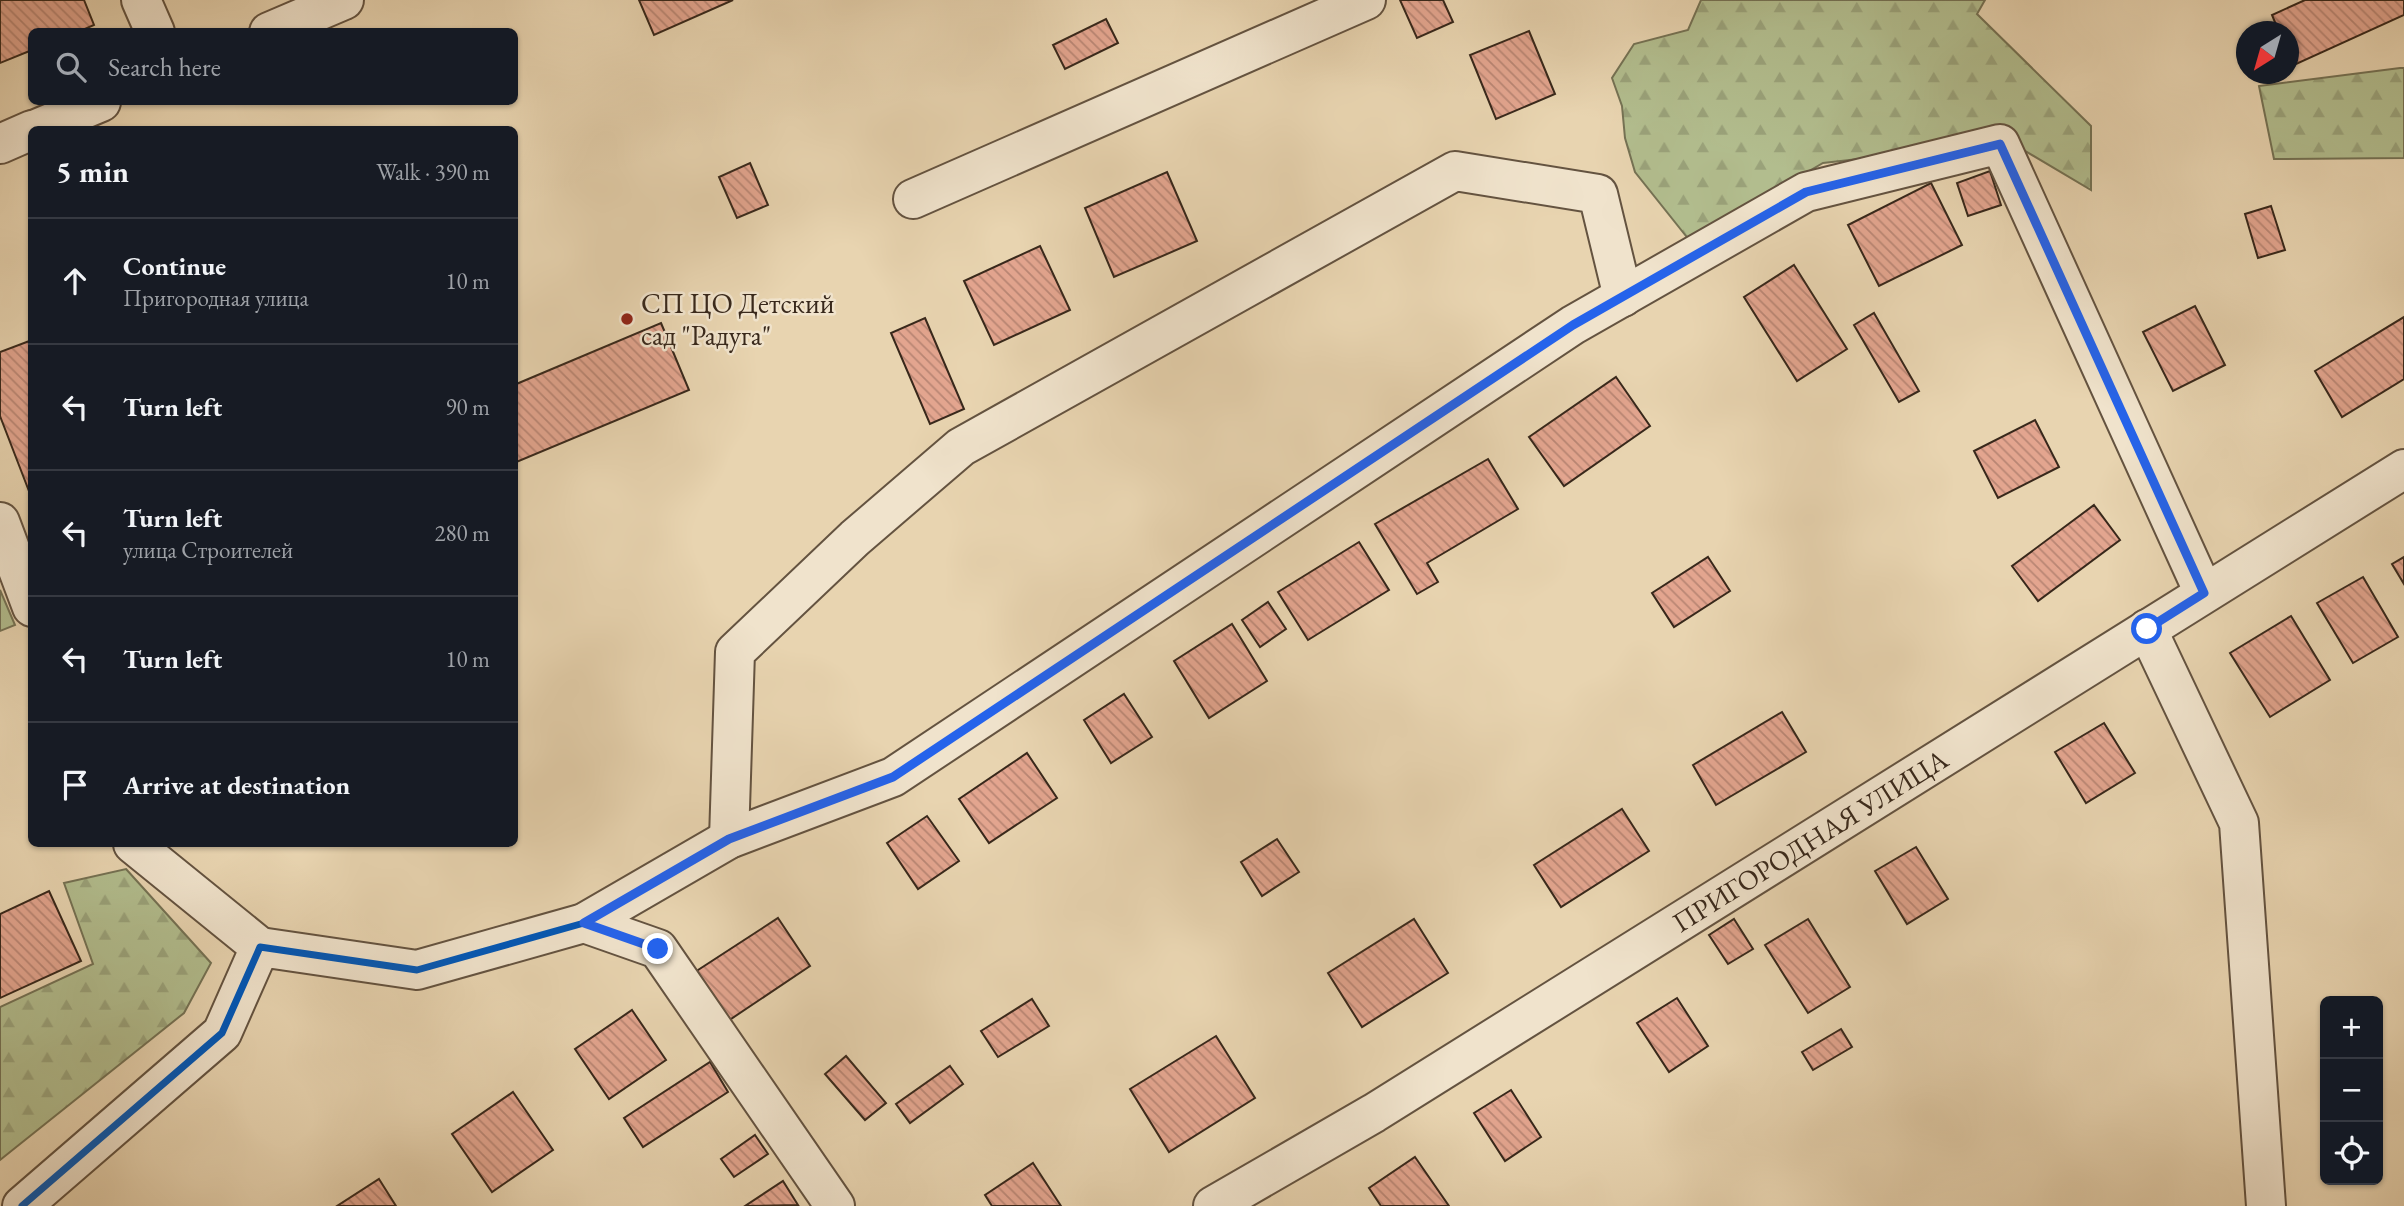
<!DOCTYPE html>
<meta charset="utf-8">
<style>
:root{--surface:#171b24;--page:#242831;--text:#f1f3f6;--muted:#9ea1a6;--line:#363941}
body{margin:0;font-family:"EB Garamond",serif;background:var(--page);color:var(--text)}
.controls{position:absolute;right:21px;bottom:21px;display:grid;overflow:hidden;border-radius:10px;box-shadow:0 2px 5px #0004}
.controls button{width:63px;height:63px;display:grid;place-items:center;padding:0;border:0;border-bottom:2px solid var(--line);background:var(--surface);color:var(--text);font:35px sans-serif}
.compass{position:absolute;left:2236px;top:21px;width:63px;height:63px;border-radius:50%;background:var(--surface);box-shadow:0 2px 5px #0004;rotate:217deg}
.stop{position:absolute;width:21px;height:21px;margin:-16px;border:5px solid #2563eb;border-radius:50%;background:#fff}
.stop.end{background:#2563eb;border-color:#fff;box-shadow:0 2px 7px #0008}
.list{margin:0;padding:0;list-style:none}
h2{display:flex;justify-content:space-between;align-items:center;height:91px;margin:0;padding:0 28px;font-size:30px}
h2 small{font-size:23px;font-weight:400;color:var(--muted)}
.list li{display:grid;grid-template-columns:46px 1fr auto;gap:21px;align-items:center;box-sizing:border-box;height:126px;padding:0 28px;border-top:2px solid var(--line)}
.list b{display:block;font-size:26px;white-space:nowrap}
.list p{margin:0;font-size:23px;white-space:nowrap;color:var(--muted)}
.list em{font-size:23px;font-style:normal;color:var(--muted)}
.icon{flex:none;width:38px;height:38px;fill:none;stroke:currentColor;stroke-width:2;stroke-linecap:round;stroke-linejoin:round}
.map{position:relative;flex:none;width:2404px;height:1206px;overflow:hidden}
.search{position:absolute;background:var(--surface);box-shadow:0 2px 5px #0004;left:28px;top:28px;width:490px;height:77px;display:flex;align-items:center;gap:18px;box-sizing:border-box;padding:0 24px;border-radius:10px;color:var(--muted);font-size:26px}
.panel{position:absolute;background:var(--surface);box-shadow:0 2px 5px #0004;left:28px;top:126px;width:490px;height:721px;border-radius:10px}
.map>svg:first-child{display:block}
.green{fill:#b2bd8e;stroke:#757254;stroke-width:2}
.forest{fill:url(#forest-firs);stroke:#757254;stroke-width:2}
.building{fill:url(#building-back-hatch);stroke:#38281b;stroke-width:2}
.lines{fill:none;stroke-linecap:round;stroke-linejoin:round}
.minor-casing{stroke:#645340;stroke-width:42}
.minor{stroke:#f0e3cc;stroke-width:38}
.cycleway-casing{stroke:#f0e3cc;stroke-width:11}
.cycleway{stroke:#0057b8;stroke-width:7}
.route{stroke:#2563eb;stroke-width:9}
.poi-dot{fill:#8f2418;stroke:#f0e3cc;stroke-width:2.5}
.labels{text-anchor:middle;stroke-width:5;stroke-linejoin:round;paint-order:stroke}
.poi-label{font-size:28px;fill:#38281b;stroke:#f0e3cc;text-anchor:start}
.street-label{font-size:28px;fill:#38281b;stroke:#f0e3cc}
</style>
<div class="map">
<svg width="2404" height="1206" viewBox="0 0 2404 1206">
<defs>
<pattern id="forest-firs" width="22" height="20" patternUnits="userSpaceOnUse" patternTransform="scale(1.75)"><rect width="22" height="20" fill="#b2bd8e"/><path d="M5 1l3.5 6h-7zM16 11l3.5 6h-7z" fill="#9aa27a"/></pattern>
<pattern id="building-back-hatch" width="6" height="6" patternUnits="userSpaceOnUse" patternTransform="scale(1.75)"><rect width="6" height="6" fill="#e3a58f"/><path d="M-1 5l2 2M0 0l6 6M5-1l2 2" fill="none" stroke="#b98674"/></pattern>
</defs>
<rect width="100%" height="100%" fill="#e8d4b0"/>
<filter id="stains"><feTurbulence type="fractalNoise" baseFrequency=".00286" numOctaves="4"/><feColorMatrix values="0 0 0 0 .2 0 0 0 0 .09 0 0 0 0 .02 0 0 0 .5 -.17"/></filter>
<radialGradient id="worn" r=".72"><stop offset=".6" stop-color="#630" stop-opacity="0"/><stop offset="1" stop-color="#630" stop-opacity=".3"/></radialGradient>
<!-- green -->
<polygon class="green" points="0,590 15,625 0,631"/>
<!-- forest -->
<g class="forest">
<polygon points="1701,0 1985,0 1977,14 2091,126 2091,190 2010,142 1823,163 1690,241 1635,172 1625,138 1622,106 1612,78 1634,44 1688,30"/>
<polygon points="2400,68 2404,68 2404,158 2274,159 2259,86"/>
<polygon points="126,869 211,963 184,1013 0,1160 0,1007 93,964 64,883"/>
</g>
<!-- building -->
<g class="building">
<polygon points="0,0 84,0 94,25 78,32 32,32 32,50 0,63"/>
<polygon points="639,0 733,0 654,35"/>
<polygon points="1400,0 1443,0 1453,22 1417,38"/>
<polygon points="2305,0 2404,0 2404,15 2294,65 2288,52 2288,32 2279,32 2272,15"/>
<polygon points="1106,19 1118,43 1065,69 1053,45"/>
<polygon points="1529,31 1555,94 1496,119 1470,55"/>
<polygon points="750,163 768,205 737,218 719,177"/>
<polygon points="1990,171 2001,205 1968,216 1957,183"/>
<polygon points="1167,172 1197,241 1114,277 1085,208"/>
<polygon points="1931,183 1962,245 1879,286 1848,225"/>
<polygon points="2271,206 2285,250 2258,258 2245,214"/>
<polygon points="1040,246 1070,310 994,345 964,281"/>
<polygon points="1794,265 1847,349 1797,381 1744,297"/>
<polygon points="2195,306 2225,365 2173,391 2143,332"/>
<polygon points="1874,313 1919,391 1899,402 1854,325"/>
<polygon points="2404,317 2404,379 2342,417 2315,371"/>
<polygon points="925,318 964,409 930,424 891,333"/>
<polygon points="661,323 689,390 514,463 514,385"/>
<polygon points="32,340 32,499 0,416 0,352"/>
<polygon points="1616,377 1650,426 1564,486 1529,437"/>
<polygon points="2035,420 2059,467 1998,498 1974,451"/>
<polygon points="1488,459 1518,509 1427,563 1438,582 1417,594 1375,524"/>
<polygon points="2094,505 2120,540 2038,601 2012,566"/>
<polygon points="1359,542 1389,590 1308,640 1278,592"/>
<polygon points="1708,557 1730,591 1674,627 1652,593"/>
<polygon points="2404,557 2404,584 2392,564"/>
<polygon points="2363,577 2398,637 2353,663 2317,603"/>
<polygon points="1268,602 1286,629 1260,647 1242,620"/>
<polygon points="2291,616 2330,680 2270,717 2230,653"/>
<polygon points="1232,624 1267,681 1209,718 1174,661"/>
<polygon points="1124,694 1152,737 1111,763 1084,720"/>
<polygon points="1782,712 1806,752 1716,805 1693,765"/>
<polygon points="2104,723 2135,773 2086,803 2055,752"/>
<polygon points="1027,753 1057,798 989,843 959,799"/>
<polygon points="1622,809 1649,851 1561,907 1534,865"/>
<polygon points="927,816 959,861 918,889 887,843"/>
<polygon points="1277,839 1299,872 1262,896 1241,862"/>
<polygon points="1916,847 1948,899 1907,924 1875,871"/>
<polygon points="49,891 81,961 0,998 0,914"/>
<polygon points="778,918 810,966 728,1021 695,972"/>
<polygon points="1414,919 1448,973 1362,1027 1328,973"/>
<polygon points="1734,919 1753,949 1728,964 1709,935"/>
<polygon points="1808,919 1850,987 1808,1013 1765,945"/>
<polygon points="1677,998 1708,1046 1669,1072 1637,1023"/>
<polygon points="1032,999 1049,1026 998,1057 981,1031"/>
<polygon points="632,1010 666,1060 609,1099 575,1049"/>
<polygon points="1841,1029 1852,1047 1813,1070 1802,1052"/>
<polygon points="1216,1036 1255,1098 1169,1152 1130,1089"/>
<polygon points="846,1056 886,1103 865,1120 825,1074"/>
<polygon points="710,1062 728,1092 643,1147 624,1118"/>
<polygon points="950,1066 963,1084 910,1123 896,1104"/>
<polygon points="1511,1090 1541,1137 1505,1161 1474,1113"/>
<polygon points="513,1092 553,1150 492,1192 452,1134"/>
<polygon points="755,1135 768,1154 734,1177 721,1159"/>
<polygon points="1415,1157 1449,1206 1381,1206 1369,1188"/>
<polygon points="1033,1163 1061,1206 992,1206 985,1195"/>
<polygon points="379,1179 396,1206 337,1206"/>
<polygon points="783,1181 798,1205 745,1206"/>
</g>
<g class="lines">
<defs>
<g id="minor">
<polyline points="141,0 155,32"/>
<polyline points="269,32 344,0"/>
<polyline points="34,130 101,102"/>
<polyline points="0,144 32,130"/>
<polyline points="913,199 1366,0"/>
<polyline points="0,522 32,607"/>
<polyline points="2147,629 2239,823 2266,1206"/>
<polyline points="729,839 735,652 855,538 961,447 1455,171 1598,194 1623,297"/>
<polyline points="133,844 260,947"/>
<polyline points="584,923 658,949 835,1206"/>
<polyline points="22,1206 222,1033 260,947 417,970 584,923 729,839 893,777 1573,325 1806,192 2000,144 2204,593"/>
<path id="s1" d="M 1213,1206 L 1374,1113 L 2404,469"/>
</g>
</defs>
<!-- minor casing -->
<use href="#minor" class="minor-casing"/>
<!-- minor -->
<use href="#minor" class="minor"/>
<defs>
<polyline id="cycleway" points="22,1206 222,1033 260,947 417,970 584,923 729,839 893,777 1573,325 1806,192 2000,144 2204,593"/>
</defs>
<!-- cycleway casing -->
<use href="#cycleway" class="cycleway-casing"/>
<!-- cycleway -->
<use href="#cycleway" class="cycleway"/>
</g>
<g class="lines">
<!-- route -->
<polyline class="route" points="658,949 584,923 729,839 893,777 1573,325 1806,192 2000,144 2204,593 2147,629"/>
</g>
<!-- markers -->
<circle class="poi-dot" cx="627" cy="319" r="7"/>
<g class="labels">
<!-- poi labels -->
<g class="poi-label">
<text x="641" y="313">СП ЦО Детский<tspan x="641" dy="32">сад "Радуга"</tspan></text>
</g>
<!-- street labels -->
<g class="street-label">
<text dy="10" stroke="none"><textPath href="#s1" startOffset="700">ПРИГОРОДНАЯ УЛИЦА</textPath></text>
</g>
</g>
<rect width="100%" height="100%" filter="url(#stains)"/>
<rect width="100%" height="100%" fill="url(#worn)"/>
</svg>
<div class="controls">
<button>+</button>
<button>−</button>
<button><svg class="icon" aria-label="locate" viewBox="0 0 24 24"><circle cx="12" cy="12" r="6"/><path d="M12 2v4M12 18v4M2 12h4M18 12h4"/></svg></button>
</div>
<svg class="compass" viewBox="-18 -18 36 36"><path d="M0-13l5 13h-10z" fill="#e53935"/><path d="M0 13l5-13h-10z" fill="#9ea1a6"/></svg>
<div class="stop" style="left:2147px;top:629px"></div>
<div class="stop end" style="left:658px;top:949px"></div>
<div class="search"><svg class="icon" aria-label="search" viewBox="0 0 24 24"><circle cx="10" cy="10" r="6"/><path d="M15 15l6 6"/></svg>Search here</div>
<section class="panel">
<h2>5 min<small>Walk · 390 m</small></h2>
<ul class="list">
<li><svg class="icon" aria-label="ahead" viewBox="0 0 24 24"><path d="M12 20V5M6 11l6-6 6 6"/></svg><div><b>Continue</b><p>Пригородная улица</p></div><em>10 m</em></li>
<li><svg class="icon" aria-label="left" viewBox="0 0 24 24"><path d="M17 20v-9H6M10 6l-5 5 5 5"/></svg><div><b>Turn left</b></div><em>90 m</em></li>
<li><svg class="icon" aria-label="left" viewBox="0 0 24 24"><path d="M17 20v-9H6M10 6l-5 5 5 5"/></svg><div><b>Turn left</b><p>улица Строителей</p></div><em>280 m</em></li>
<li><svg class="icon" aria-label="left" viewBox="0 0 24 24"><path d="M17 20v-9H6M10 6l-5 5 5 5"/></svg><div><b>Turn left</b></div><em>10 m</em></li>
<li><svg class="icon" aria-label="arrive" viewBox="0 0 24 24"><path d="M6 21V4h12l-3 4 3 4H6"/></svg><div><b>Arrive at destination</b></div></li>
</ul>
</section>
</div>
